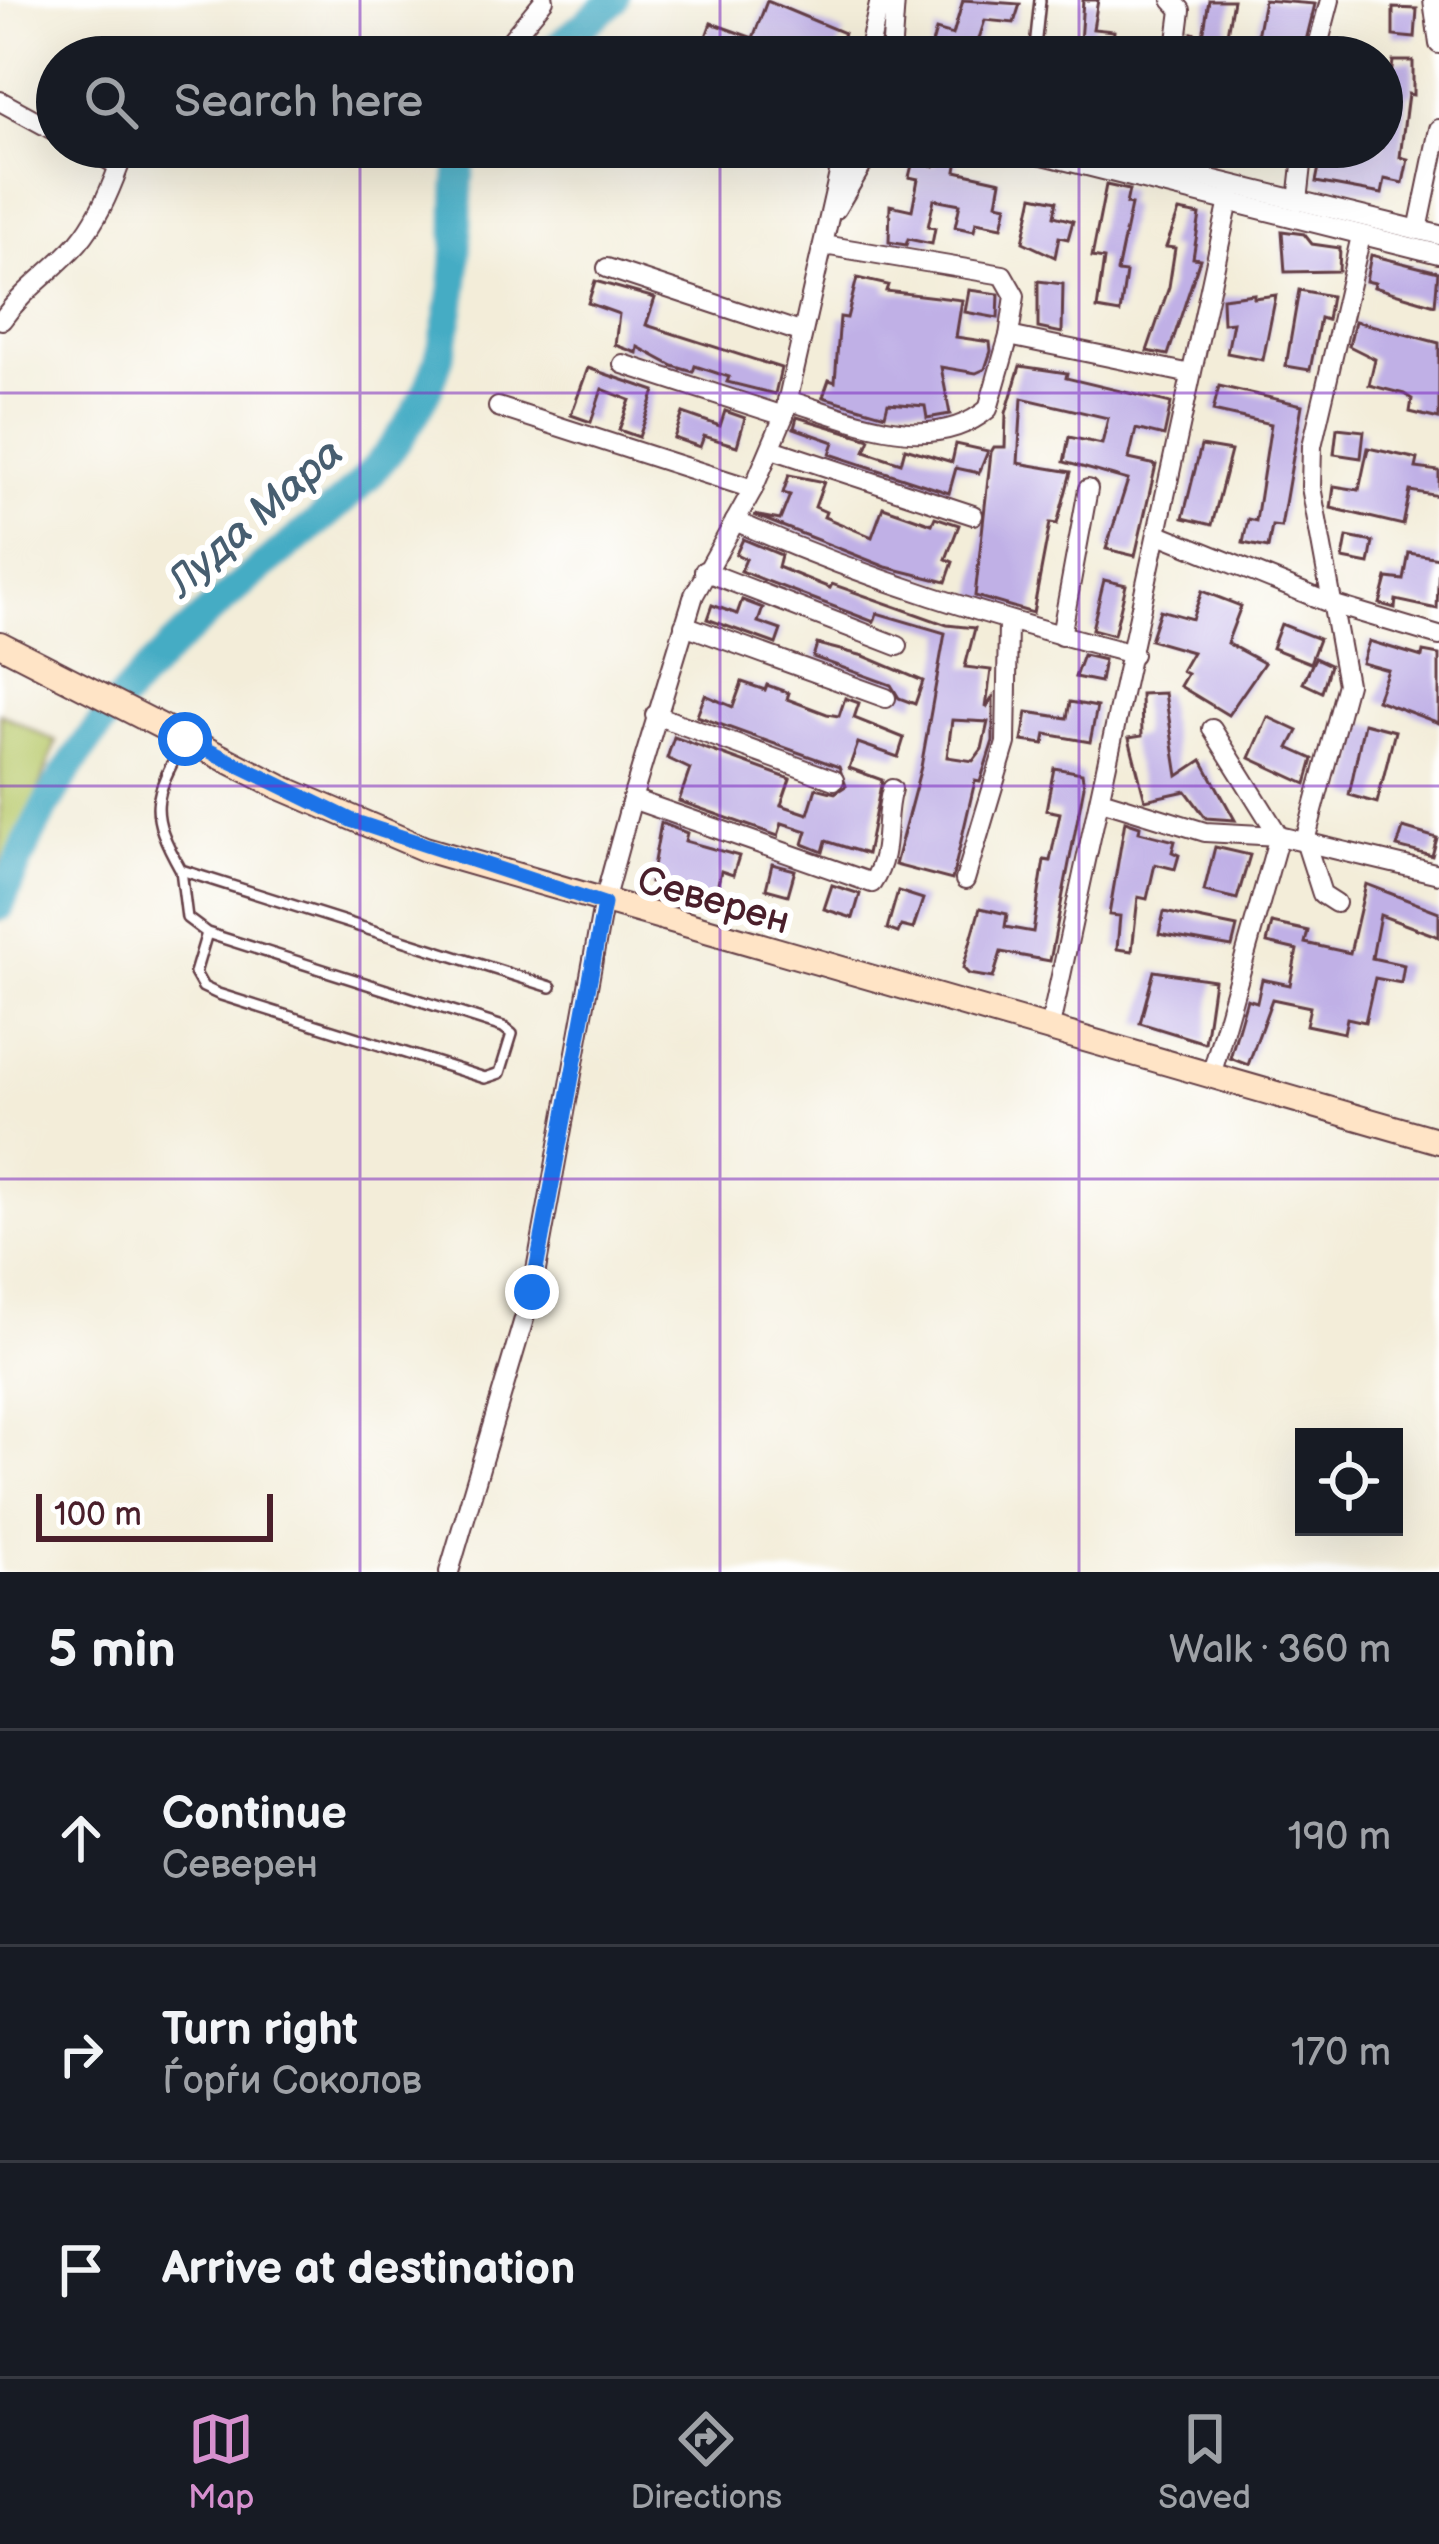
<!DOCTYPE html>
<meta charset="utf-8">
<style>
:root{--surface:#171b24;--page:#20242c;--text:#f1f3f6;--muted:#9ea1a6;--line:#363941;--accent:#d690ce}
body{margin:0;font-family:"Balsamiq Sans",sans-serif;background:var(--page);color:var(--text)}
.controls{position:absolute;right:36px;bottom:36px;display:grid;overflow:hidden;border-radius:0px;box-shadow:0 12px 48px #0002}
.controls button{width:108px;height:108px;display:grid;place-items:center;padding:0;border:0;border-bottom:3px solid var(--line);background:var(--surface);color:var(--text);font:60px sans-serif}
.scale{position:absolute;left:36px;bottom:30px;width:237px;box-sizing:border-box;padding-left:12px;border:6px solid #4a1f2b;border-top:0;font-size:33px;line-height:42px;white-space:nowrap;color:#4a1f2b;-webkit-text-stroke:9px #fff;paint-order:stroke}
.stop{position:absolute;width:36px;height:36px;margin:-27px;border:9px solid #1a73e8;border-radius:50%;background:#fff}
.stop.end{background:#1a73e8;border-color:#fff;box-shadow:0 3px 12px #0008}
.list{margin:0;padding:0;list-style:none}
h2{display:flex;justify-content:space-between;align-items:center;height:156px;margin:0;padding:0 48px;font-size:51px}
h2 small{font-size:39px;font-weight:400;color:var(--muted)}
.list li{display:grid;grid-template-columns:78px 1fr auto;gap:36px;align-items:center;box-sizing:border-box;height:216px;padding:0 48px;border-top:3px solid var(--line)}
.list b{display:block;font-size:45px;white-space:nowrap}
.list p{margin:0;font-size:39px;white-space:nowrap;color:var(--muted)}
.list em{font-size:39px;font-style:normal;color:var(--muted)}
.icon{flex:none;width:66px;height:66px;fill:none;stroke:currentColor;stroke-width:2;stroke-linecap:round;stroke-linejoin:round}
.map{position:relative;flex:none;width:1439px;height:1572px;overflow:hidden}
.search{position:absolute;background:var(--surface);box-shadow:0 12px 48px #0002;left:36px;right:36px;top:36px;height:132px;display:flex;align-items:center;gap:30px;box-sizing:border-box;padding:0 42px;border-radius:66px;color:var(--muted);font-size:45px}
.sheet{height:804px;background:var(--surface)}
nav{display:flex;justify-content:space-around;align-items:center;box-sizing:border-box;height:168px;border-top:3px solid var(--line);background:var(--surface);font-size:33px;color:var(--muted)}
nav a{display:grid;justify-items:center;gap:6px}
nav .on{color:var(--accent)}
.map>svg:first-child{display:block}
.green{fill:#bacb6e;stroke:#82754c;stroke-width:3}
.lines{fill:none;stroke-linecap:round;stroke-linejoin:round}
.river{stroke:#44acc4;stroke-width:30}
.building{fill:#c0b0e6;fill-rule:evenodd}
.lane-casing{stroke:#633e45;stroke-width:14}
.street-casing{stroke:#633e45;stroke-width:22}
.secondary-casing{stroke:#633e45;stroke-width:28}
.lane{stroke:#fff;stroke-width:9}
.street{stroke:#fff;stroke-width:18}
.secondary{stroke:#ffe4c6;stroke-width:24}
.route{stroke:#1a73e8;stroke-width:15}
.grid{fill:none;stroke:#7b2cbf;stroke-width:3;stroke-opacity:0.55}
.labels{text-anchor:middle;stroke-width:12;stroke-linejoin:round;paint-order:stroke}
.street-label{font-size:39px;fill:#4a1f2b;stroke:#fff}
.water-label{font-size:42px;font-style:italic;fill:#475e70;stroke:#fff}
</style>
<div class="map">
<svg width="1439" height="1572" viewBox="0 0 1439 1572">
<rect width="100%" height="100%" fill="#fff"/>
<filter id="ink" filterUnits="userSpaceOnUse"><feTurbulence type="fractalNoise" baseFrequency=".00833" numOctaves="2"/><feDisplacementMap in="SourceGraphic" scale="24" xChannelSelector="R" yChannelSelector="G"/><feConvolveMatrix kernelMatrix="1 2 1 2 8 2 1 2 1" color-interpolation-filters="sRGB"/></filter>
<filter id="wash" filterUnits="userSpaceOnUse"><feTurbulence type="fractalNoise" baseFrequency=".004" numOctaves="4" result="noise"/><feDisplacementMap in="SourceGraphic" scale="48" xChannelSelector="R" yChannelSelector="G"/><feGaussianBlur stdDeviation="2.7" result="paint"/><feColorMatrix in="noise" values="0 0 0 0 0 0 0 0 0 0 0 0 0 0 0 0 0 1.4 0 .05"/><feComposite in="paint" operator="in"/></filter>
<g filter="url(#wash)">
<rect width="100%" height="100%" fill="#f3edd9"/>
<!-- green -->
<polygon class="green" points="0,713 56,742 22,837 0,922"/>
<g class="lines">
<!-- river -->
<g class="river">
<polyline points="545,57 614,0"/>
<path d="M 0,906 C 54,758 137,671 256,572 C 321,519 378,481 420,405 C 444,360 455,296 457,246 C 459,212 455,180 465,147"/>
</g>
</g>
<g id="blocks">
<!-- building -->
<g class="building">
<polygon points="963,0 1020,4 1014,23 985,20 973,57 938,57 930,51 936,30 953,35"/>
<polygon points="1083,0 1098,0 1093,29 1114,31 1113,41 1122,42 1121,57 1079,57"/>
<polygon points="1209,0 1233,0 1223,56 1190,48 1192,33 1203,36"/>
<polygon points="1264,0 1315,4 1302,57 1253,57"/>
<polygon points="767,1 844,33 835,55 823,50 813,57 779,44 774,57 722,57 724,49 704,42 711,23 753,38"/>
<polygon points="1393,8 1417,9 1415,38 1393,36"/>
<polygon points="1393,61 1413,61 1413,95 1408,94 1400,157 1408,159 1403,183 1385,179 1382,194 1316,182 1323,147 1382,147"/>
<polygon points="936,155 958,160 956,171 1001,181 997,203 1007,205 1002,227 976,222 974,231 955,227 960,204 934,199 928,227 935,228 932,244 908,239 906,245 889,242 890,205 912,210 918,179 909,177 913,161 934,166"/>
<polygon points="1106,185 1129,190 1126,204 1131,205 1117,272 1126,273 1120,313 1097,309 1104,259 1092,257"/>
<polygon points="1033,196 1057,201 1054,216 1073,221 1068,239 1059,237 1055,257 1023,242"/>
<polygon points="1179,211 1200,215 1193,258 1200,259 1168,355 1147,351 1169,287 1175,248 1166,247"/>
<polygon points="1282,231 1304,234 1312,244 1340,248 1339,271 1285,272"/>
<polygon points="1371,255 1438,272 1435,305 1374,287 1375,283 1366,281"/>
<polygon points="857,278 888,285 886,291 962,300 956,337 990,342 991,351 985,369 976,373 941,367 950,414 927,418 925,406 888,403 885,415 823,397 829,380 835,382 840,317 847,318"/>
<polygon points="595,281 655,298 646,325 781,368 775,394 727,382 729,377 695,366 693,372 673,366 638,347 637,353 615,345 619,314 588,303"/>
<polygon points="1038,281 1063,284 1062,333 1038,328"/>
<polygon points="969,290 999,294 998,318 965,312"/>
<polygon points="1299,290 1331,296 1327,320 1320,318 1310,370 1286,366"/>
<polygon points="1254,294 1254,298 1276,295 1263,360 1227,353 1233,322 1223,323 1222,298"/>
<polygon points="1355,321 1439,343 1439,419 1410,412 1412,399 1404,394 1369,385 1375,359 1349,346"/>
<polygon points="1020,366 1067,373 1066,378 1171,403 1164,436 1136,429 1129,459 1156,465 1135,556 1106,549 1128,480 1064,462 1069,437 1102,444 1108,418 1022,398 1018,463 1071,472 1057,524 1050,523 1033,613 975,596 991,452 994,447 1005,447 1006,413"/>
<polygon points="588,368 655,391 639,437 619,430 630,400 602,389 591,422 571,415"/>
<polygon points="1219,386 1302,405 1281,527 1272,526 1268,548 1243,543 1248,519 1256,521 1271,424 1213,411"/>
<polygon points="725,411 745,418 737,446 704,436 700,447 674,438 683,413 720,426"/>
<polygon points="797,417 870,439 865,451 901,463 905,448 952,462 956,444 988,451 979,473 956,468 949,493 830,454 834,442 794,428"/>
<polygon points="1337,428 1364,431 1361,458 1334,454"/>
<polygon points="1201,446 1231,451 1212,525 1183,518"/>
<polygon points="1368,448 1418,459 1416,468 1439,471 1439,496 1410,491 1403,525 1331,508 1334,486 1359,490"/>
<polygon points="789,475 824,482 815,507 826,512 824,517 872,537 883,507 932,524 935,517 959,525 946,559 953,562 946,582 886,567 754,515 780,520 790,495 783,493"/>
<polygon points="1347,537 1373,542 1369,564 1343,559"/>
<path d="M 743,539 L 781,555 L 778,567 L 830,588 L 832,584 L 947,625 L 975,628 L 965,667 L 991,670 L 986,708 L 993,697 L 993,741 L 980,782 L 975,781 L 952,880 L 895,865 L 921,767 L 945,633 L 877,613 L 874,622 L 741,571 L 746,559 L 736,554 ZM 952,720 L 988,722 L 982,749 L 973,761 L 947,757 Z"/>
<polygon points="1409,553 1439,558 1437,609 1396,600 1395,608 1380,604 1387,578 1404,580"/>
<polygon points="1104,580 1126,585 1114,635 1092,629"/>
<polygon points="1202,591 1241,606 1227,643 1264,663 1228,715 1180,686 1187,674 1181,671 1192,652 1150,640 1160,610 1192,619"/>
<polygon points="742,600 763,608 758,622 781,630 776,644 707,619 712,605 737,614"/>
<polygon points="1281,624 1319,639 1310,663 1272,648"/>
<polygon points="1369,641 1422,657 1423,652 1439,655 1439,723 1377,700 1388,670 1362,663"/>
<polygon points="817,644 864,656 923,681 915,704 899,698 891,685 813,657"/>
<polygon points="1083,655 1104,660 1100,682 1075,677"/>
<polygon points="1315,658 1330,665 1322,692 1303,683"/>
<polygon points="742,682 765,690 767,685 789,693 787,699 827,714 839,716 845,698 859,703 854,718 904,738 898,757 858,743 849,768 882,780 867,854 826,841 823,852 803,844 807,831 782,823 778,836 679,801 690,769 667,758 674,737 790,779 781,805 808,814 816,788 835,793 846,786 839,767 697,716 705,695 733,707"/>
<polygon points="1165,693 1178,776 1202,760 1235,820 1206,818 1186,791 1145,800 1129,738 1142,736 1141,694"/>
<polygon points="1070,702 1097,707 1090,742 1046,734 1044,744 1022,741 1027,712 1067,718"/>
<polygon points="1268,717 1298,731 1289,748 1313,759 1306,784 1250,758"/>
<polygon points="1364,723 1395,731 1377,803 1349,795"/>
<polygon points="1054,768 1082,773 1084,786 1050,961 1001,952 993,978 969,974 963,968 980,908 1007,914 1005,927 1033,932 1044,860 1050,861 1060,813 1046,810"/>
<polygon points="1125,821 1140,826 1139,832 1175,841 1172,852 1179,855 1175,869 1155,864 1147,899 1138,897 1132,951 1117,949 1120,916 1109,915"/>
<polygon points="661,823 687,833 685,841 739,856 733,875 721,871 714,901 650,883"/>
<polygon points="1403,828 1437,838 1432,856 1397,847"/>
<polygon points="1215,847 1250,855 1237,899 1204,891"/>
<polygon points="772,864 795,870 788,895 766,889"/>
<polygon points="1366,884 1439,912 1439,937 1380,915 1372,958 1404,965 1401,983 1375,978 1365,1022 1347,1018 1344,1033 1306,1025 1310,1007 1272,999 1248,1065 1230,1058 1247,999 1257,1002 1262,979 1290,985 1297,950 1267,943 1272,923 1308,931 1305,943 1350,953"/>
<polygon points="832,885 860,894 853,918 824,909"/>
<polygon points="898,891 923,899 913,929 901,926 898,933 887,929"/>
<polygon points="1164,912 1237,927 1232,947 1159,934"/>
<polygon points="1154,971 1214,980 1205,1043 1140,1023"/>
</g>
</g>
</g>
<g filter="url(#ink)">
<use href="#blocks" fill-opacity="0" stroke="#633e45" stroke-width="3"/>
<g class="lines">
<defs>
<g id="lane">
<polyline points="1034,57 1040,0"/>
<path d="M 185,739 C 153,798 147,810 181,870 L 551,987"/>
<polyline points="181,870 187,918 207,933 503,1027 512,1034 500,1073 485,1078 218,994 203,987 195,973 207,933"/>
</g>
<g id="street">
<polyline points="1172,0 1181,10 1175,57"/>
<polyline points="1433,0 1439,44"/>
<polyline points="497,57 544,0"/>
<polyline points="867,57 880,0"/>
<polyline points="891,57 895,0"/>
<polyline points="1315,57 1330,0"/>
<polyline points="0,101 57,132"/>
<polyline points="1011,147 1439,254"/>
<polyline points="1080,147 1439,235"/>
<polyline points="1298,201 1304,147"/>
<polyline points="836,209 873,147"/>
<polyline points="1418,230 1439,129"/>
<polyline points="824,245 1003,275 1015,296 1009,336 1191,374"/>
<polyline points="607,268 800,332"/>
<path d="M 2,320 C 24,289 53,271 78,243 C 97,221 109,193 119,166 L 85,147"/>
<polyline points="623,364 784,416"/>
<path d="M 787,400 C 851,419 930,457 988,409 L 1009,336"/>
<polyline points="498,407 753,489"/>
<polyline points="772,449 973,515"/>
<path d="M 735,521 C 865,579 996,619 1133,654"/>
<polyline points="1159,534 1332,604 1439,636"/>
<polyline points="704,571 898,646"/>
<polyline points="684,625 886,698"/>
<polyline points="1061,636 1088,489"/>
<polyline points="655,715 834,780"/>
<path d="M 632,799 L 872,883 C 893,852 882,821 892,789"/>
<polyline points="1101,800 1205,832 1279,836 1439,874"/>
<polyline points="965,880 1006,743 1008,623"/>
<polyline points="1336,903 1322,894 1305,841 1347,684 1311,487 1312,446 1361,236"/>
<polyline points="1049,1031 1232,187"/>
<polyline points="1211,1076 1279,836 1212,729"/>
<polyline points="449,1572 532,1292 603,905 632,799 694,595 753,489 784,416 845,147"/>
</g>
<polyline id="secondary" points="0,644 280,787 425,849 1439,1141"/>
</defs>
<!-- lane casing -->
<use href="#lane" class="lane-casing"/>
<!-- street casing -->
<use href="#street" class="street-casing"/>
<!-- secondary casing -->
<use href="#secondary" class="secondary-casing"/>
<!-- lane -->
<use href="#lane" class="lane"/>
<!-- street -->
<use href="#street" class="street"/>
<!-- secondary -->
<use href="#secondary" class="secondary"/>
</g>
</g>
<g class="lines" filter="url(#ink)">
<!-- route -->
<polyline class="route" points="185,739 353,821 604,904 532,1292"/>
</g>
<!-- grid -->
<path class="grid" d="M 360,0 L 360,57M 720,0 L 720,57M 1079,0 L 1079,57M 360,147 L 360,1572M 720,147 L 720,1572M 1079,147 L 1079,1572M 0,393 L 1439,393M 0,786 L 1439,786M 0,1179 L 1439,1179"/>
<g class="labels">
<!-- street labels -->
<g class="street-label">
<text transform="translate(714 899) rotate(16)" y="14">Северен</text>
</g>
<!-- water labels -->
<g class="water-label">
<text transform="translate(254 516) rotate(-41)" y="15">Луда Мара</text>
</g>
</g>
</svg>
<div class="controls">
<button><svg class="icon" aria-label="locate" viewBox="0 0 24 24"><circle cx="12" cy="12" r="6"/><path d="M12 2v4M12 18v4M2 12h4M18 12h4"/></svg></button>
</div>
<div class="scale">100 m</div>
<div class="stop" style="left:185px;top:739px"></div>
<div class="stop end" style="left:532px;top:1292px"></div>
<div class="search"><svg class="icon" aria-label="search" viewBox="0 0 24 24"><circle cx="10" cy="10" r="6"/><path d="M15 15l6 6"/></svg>Search here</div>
</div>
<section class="sheet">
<h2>5 min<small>Walk · 360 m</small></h2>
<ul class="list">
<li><svg class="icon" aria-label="ahead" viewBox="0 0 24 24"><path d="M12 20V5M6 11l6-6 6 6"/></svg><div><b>Continue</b><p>Северен</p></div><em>190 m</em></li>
<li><svg class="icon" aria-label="right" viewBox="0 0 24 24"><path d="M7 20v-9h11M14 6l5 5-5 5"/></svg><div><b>Turn right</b><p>Ѓорѓи Соколов</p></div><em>170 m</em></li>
<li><svg class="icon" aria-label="arrive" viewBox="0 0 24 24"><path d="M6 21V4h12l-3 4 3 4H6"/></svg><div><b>Arrive at destination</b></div></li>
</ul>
</section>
<nav>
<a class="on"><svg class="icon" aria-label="map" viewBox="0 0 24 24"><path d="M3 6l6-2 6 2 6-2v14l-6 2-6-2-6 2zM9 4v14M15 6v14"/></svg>Map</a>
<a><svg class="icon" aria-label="directions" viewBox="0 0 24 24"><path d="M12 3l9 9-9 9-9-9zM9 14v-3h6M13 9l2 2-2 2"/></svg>Directions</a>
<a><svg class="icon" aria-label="saved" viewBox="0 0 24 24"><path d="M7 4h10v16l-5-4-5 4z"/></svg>Saved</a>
</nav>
